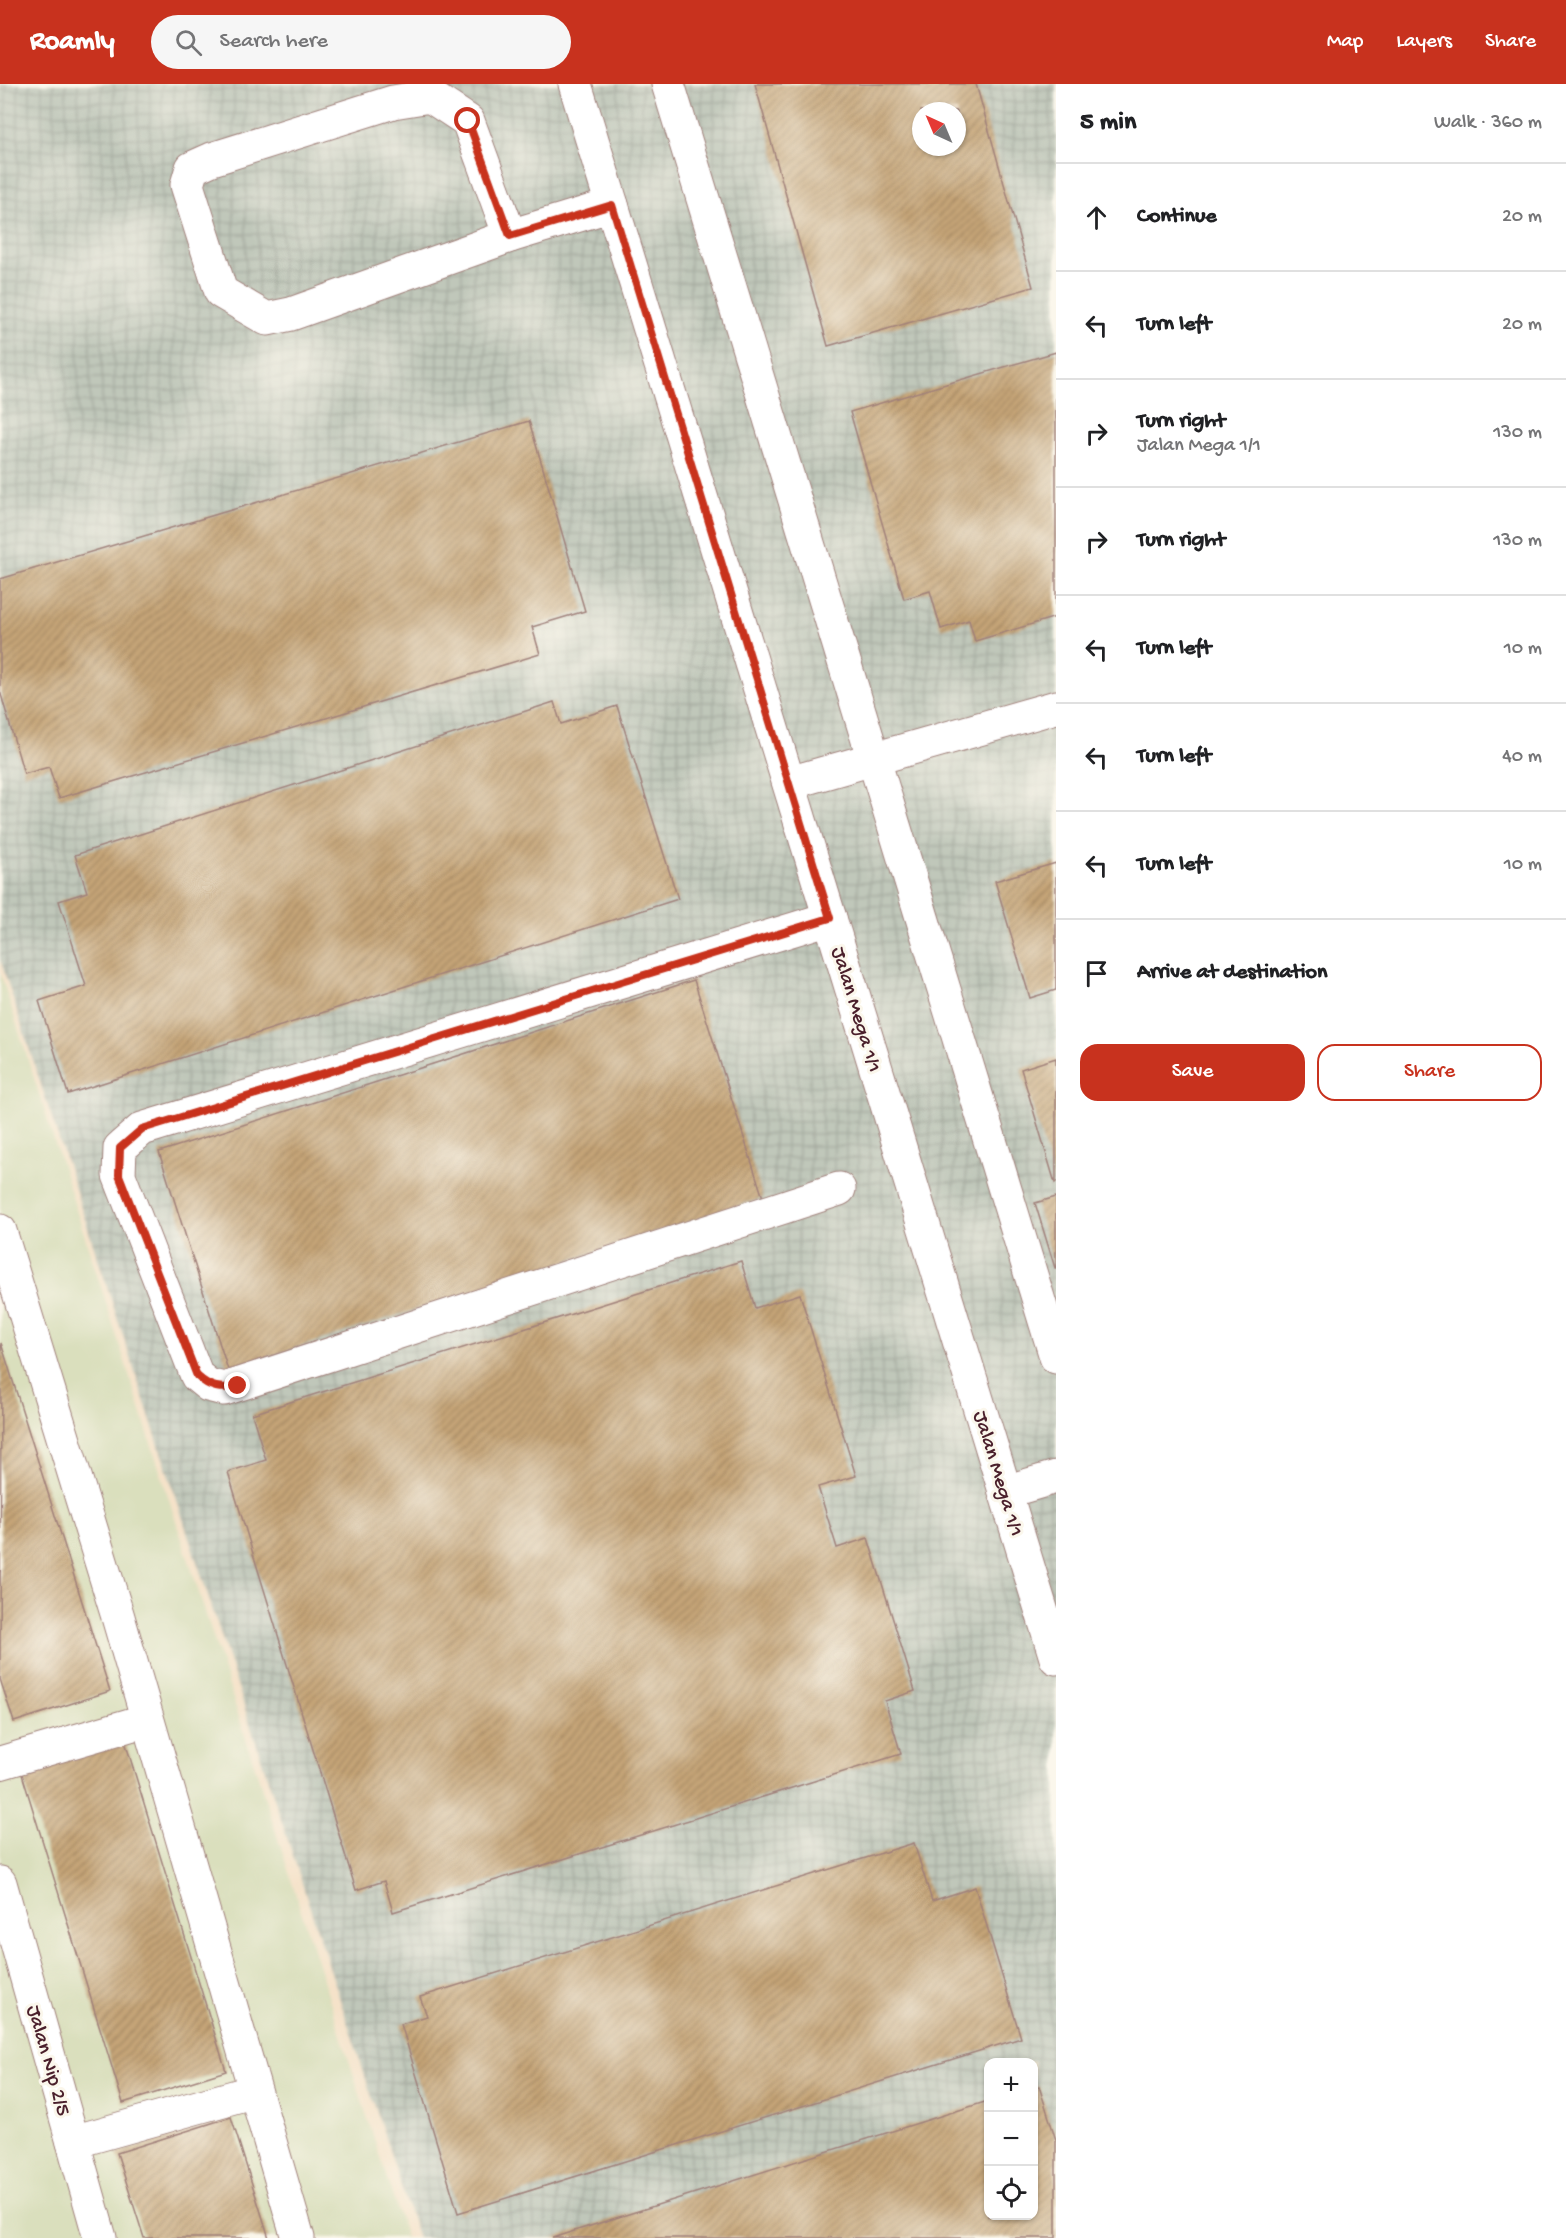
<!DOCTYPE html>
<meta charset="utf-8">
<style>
:root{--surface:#fff;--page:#f6f6f6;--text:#202124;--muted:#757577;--line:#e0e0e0;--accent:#c8321e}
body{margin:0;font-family:"Gochi Hand",sans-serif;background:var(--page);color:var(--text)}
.controls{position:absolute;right:18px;bottom:18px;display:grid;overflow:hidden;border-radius:12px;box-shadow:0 2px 4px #0004}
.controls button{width:54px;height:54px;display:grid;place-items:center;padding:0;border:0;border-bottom:2px solid var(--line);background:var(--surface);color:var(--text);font:30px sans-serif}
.compass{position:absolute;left:912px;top:18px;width:54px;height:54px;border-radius:50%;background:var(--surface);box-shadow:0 2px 4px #0004;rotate:316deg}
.stop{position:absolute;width:18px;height:18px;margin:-14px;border:4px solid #c8321e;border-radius:50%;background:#fff}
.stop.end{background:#c8321e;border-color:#fff;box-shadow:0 2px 6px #0008}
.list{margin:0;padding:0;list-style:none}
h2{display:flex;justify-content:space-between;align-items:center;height:78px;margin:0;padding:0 24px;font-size:26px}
h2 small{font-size:20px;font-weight:400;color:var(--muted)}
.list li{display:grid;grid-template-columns:39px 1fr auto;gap:18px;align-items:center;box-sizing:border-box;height:108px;padding:0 24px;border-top:2px solid var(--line)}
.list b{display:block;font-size:22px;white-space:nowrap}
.list p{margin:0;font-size:20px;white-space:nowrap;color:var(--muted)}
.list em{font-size:20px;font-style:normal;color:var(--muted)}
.actions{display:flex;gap:12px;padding:18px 24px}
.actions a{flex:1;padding:14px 0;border:2px solid var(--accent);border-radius:18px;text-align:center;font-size:21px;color:var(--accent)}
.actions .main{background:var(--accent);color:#fff}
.icon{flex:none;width:33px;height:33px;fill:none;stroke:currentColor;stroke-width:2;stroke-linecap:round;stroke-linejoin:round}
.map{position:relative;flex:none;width:1056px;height:2154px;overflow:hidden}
header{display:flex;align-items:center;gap:36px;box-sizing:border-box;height:84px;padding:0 30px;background:var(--accent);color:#fff}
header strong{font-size:28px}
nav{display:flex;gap:33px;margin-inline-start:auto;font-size:21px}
.search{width:420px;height:54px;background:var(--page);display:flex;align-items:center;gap:15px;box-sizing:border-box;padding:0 21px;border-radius:33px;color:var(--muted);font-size:22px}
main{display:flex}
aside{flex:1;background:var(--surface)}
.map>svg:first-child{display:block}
.built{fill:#dadfbd}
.industrial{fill:url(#industrial-grid);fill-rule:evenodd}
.building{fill:url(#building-hatch);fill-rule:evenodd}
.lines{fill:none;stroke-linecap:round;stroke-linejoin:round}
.minor-casing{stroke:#a0807a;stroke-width:35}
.minor{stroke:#fff;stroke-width:33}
.route{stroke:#c8321e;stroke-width:8}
.labels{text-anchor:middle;stroke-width:6;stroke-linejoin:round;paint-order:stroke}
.street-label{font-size:21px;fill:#4a1f2b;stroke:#fbf7ec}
</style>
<header>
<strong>Roamly</strong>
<div class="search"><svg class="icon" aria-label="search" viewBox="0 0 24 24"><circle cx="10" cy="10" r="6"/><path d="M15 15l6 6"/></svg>Search here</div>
<nav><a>Map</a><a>Layers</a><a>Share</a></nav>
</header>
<main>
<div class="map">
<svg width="1056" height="2154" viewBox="0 0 1056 2154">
<defs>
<pattern id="industrial-grid" width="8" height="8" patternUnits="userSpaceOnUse" patternTransform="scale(1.5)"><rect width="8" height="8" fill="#c0c7ba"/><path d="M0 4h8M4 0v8" fill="none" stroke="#a6aaa0"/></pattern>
<pattern id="building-hatch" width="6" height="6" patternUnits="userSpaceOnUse" patternTransform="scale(1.5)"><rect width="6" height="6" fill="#c5a477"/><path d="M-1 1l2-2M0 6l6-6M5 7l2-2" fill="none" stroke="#a28562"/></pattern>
</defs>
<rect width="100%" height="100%" fill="#fbf7ec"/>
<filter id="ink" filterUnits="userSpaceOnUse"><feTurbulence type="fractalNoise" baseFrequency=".0167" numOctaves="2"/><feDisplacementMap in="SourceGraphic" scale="12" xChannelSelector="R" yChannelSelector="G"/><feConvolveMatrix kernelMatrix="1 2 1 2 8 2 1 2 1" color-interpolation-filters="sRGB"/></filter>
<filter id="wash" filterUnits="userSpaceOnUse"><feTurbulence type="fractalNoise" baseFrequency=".008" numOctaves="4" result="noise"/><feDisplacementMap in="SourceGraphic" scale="24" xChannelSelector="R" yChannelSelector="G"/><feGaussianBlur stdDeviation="1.35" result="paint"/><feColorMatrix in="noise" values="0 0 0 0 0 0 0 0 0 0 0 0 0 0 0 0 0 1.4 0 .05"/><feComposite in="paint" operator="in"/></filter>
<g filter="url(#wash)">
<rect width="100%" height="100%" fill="#f5e2c9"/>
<!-- built -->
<polygon class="built" points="0,888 406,2154 0,2154"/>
<!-- industrial -->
<path class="industrial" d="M 0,0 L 1056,0 L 1056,2154 L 418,2154 L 0,875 ZM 921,27 L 957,27 L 957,63 L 921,63 ZM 988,1978 L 1034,1978 L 1034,2132 L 988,2132 Z"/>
<g id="blocks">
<!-- building -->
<g class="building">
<path d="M 755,0 L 976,0 L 1033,203 L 828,262 ZM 921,27 L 957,27 L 957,63 L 921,63 Z"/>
<polygon points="1056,268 1056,533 975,557 969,536 941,545 930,507 904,515 850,328"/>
<polygon points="529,337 585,527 532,543 540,570 59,714 49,683 24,690 0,607 0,495"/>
<polygon points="554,618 561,640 617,622 678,815 68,1010 39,917 86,902 59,817 87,808 75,771"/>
<polygon points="1056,779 1056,906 1030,914 995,797"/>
<polygon points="694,896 763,1114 228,1286 159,1068"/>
<polygon points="1056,974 1056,1098 1055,1099 1021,985"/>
<polygon points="1056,1113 1056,1184 1055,1184 1035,1119"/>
<polygon points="741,1177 755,1224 800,1210 856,1392 818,1403 837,1464 868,1454 915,1607 885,1617 901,1670 393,1828 384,1797 356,1806 228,1388 266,1376 252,1330"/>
<polygon points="1,1259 110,1607 14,1638 0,1595"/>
<polygon points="124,1654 226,1987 123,2019 21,1687"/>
<polygon points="914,1759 932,1817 975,1803 1021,1954 458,2129 401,1940 427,1932 420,1913"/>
<polygon points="1039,2002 1056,2056 1056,2154 552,2154 988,2017 988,2132 1034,2132 1034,2003"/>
<polygon points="231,2033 269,2154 144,2154 117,2069"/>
</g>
</g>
</g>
<g filter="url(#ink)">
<use href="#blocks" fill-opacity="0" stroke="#a0807a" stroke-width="1.5"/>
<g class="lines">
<defs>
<g id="minor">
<polyline points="575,0 1056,1574"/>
<polyline points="668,0 1056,1273"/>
<polygon points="430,12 468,37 510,152 291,230 267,235 221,208 187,101 192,84 212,75 393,18"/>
<polyline points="510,152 612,121"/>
<polyline points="789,699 1056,623"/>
<polyline points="830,834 142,1045 120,1064 119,1091 197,1292 208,1301 224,1305 839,1105"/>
<polyline points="0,1147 118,1533 298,2154"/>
<polyline points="1005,1408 1056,1393"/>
<polyline points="0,1679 147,1636"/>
<polyline points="0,1799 100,2154"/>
<polyline points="73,2058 255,2007"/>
</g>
</defs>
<!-- minor casing -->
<use href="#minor" class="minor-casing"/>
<!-- minor -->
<use href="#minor" class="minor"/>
</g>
</g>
<g class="lines" filter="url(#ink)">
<!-- route -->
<path class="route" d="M 238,1302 C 221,1306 210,1304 197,1292 L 119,1091 L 120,1064 L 142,1045 L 830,834 L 612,121 L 510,152 L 468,37"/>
</g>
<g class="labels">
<!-- street labels -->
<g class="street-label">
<text transform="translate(858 925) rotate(73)" y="7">Jalan Mega 1/1</text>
<text transform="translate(1000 1389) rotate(73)" y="7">Jalan Mega 1/1</text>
<text transform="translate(50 1976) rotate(74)" y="7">Jalan Nip 2/5</text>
</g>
</g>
</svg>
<div class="controls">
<button>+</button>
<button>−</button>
<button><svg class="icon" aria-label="locate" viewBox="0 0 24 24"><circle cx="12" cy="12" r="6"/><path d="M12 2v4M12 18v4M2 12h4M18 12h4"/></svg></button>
</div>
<svg class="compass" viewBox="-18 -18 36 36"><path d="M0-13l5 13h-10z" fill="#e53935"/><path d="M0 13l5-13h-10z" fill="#757577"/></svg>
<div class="stop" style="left:468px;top:37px"></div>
<div class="stop end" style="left:238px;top:1302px"></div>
</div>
<aside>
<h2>5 min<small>Walk · 360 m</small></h2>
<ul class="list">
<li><svg class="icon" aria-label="ahead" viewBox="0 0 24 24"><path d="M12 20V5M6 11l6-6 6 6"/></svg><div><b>Continue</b></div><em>20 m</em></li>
<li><svg class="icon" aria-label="left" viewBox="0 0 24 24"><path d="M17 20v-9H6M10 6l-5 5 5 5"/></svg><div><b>Turn left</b></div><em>20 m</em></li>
<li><svg class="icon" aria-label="right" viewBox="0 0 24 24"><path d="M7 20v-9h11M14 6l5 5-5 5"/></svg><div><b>Turn right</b><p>Jalan Mega 1/1</p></div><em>130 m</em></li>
<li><svg class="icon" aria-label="right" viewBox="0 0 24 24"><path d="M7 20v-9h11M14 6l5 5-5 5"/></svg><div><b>Turn right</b></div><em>130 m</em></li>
<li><svg class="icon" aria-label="left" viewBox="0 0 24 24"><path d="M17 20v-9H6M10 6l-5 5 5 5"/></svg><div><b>Turn left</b></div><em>10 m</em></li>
<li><svg class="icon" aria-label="left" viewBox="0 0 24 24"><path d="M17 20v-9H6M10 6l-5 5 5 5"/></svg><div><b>Turn left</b></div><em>40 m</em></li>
<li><svg class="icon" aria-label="left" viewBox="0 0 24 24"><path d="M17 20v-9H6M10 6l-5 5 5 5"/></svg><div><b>Turn left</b></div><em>10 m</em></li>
<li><svg class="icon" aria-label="arrive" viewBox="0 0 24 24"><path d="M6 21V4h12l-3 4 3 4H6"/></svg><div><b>Arrive at destination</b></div></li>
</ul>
<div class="actions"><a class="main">Save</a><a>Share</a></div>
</aside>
</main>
